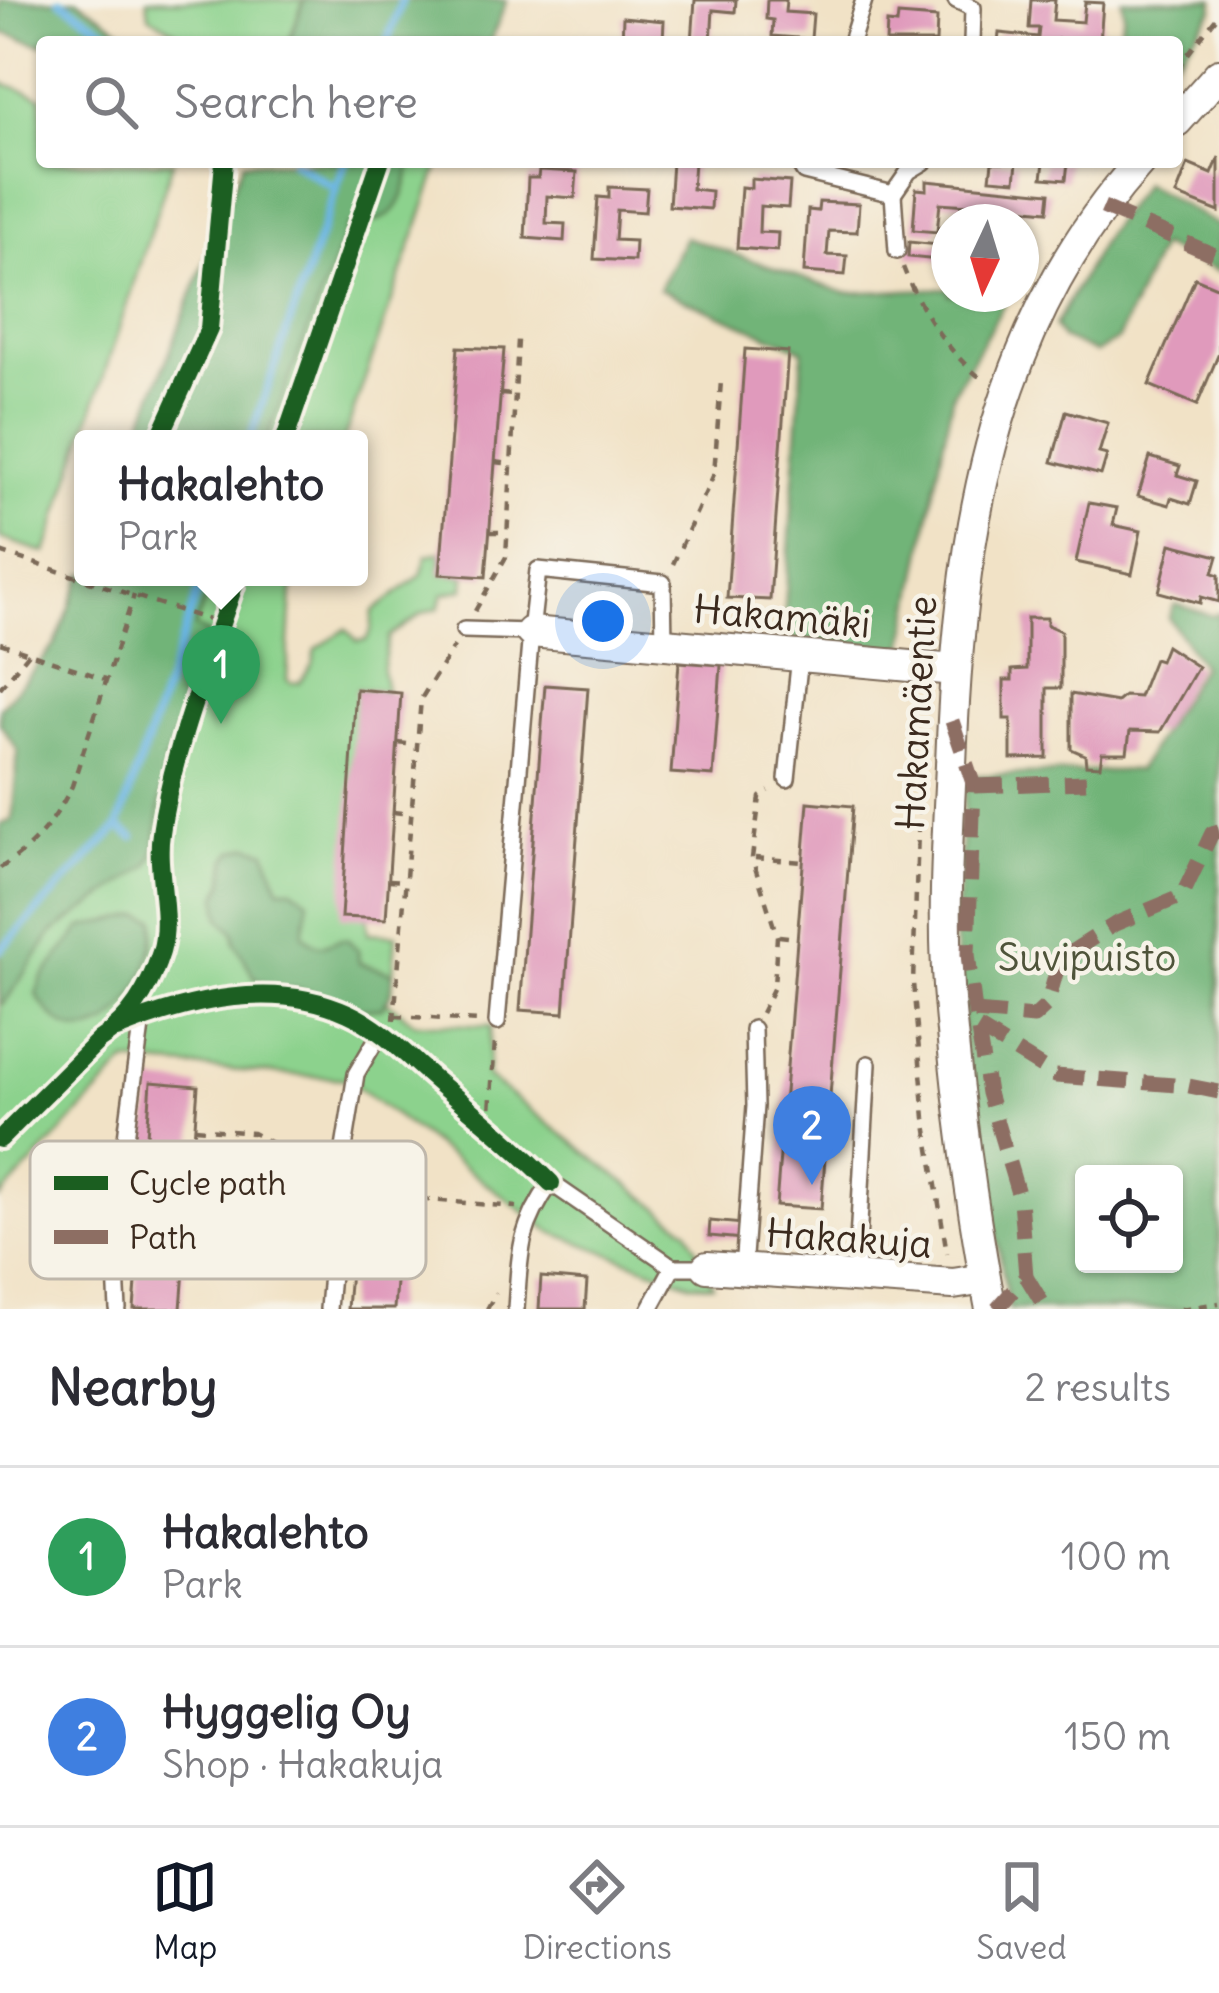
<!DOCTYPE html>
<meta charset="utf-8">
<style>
:root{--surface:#fff;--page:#f7f7f7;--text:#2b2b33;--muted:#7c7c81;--line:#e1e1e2;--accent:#111827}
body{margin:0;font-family:Delius,sans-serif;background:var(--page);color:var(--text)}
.controls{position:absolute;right:36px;bottom:36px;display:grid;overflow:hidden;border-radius:12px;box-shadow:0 3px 9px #0004}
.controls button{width:108px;height:108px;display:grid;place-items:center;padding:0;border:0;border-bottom:3px solid var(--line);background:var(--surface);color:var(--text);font:60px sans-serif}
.compass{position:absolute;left:931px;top:204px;width:108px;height:108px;border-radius:50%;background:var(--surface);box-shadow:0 3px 9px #0004;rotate:184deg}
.you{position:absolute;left:603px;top:621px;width:42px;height:42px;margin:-30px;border:9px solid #fff;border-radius:50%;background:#1a73e8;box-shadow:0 0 0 18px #1a73e833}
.badge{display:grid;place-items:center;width:78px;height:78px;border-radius:50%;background:var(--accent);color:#fff;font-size:39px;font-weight:700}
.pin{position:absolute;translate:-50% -99px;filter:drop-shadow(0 3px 6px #0008)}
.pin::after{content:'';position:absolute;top:63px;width:42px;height:36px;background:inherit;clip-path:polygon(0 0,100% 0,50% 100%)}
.popup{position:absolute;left:74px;top:430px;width:294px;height:156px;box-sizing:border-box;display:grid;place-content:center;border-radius:12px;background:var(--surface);filter:drop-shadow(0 3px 9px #0005);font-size:39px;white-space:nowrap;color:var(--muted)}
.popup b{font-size:45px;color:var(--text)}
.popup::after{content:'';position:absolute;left:50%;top:100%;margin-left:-24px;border:24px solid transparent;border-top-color:var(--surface)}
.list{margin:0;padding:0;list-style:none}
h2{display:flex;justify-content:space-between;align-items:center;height:156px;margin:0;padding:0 48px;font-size:51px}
h2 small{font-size:39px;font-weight:400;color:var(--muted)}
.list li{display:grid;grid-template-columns:78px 1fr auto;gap:36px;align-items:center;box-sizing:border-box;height:180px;padding:0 48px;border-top:3px solid var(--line)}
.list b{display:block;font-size:45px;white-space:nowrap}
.list p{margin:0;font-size:39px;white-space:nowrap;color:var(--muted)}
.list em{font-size:39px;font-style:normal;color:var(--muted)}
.icon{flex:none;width:66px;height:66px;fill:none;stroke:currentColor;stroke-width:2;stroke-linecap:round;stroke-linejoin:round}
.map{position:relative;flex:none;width:1219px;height:1309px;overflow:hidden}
.search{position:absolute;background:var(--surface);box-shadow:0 3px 9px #0004;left:36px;right:36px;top:36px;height:132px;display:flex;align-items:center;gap:30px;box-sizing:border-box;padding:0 42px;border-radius:12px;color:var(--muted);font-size:45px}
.sheet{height:516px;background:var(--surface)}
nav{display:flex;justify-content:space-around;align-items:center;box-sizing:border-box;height:168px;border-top:3px solid var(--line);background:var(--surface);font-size:33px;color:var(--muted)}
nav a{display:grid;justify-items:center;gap:6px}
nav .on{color:var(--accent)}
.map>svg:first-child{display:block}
.green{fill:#8cd28d;stroke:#647e56;stroke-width:3}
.forest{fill:#71b478;stroke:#566f4b;stroke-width:3;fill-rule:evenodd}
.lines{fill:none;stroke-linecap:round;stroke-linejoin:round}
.stream{stroke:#6bb5e3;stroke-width:8}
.building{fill:#e09abc}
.lane-casing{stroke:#7b6a59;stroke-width:20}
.street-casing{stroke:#7b6a59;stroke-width:34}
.path{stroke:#7b6a59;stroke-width:4.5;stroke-dasharray:9 9;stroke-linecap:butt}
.lane{stroke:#fff;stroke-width:15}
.street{stroke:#fff;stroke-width:30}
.quiet{stroke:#8d6e63;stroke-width:15;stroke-dasharray:30 15;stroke-linecap:butt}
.cycleway-casing{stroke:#f7f3e8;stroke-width:26}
.cycleway{stroke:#1b5e20;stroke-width:18}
.labels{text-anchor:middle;stroke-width:9;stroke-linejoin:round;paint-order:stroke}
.street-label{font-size:39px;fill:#3b2a1e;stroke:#f7f3e8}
.park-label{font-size:39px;fill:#4f543a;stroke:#f7f3e8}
.key{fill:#f7f3e8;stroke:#bfb7ab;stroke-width:3}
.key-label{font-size:33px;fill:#3b2a1e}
</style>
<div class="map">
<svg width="1219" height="1309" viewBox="0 0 1219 1309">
<rect width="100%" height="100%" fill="#f7f3e8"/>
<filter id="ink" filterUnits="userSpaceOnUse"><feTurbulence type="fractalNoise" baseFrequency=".00833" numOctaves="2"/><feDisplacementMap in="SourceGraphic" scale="24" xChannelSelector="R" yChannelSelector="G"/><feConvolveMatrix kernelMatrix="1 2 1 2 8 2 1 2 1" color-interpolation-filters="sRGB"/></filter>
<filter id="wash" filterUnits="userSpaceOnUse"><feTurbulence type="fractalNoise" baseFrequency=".004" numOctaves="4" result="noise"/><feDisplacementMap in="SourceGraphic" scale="48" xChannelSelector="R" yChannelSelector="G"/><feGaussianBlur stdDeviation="2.7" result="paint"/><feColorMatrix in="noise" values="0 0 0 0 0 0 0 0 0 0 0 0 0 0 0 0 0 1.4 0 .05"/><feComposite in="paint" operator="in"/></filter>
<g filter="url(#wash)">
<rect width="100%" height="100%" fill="#f1e2c6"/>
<!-- green -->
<g class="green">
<polygon points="147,0 304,0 289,42 194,42 149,16"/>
<polygon points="0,82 42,97 42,162 173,162 46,553 0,538"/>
<polygon points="371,162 440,162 344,439 267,439"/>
<polygon points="442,552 441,574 465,576 464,589 443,594 439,608 423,613 389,637 382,670 386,691 357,689 368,933 396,935 393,973 358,963 339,939 328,947 311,944 415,1023 491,1026 487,1077 688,1230 713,1285 692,1284 551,1232 347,1079 127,1062 0,1198 0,972 122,820 214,577 296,577 292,591 287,680 291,683 300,682 313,663 316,649 346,629 357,641 366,640 371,631 373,612 421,575 427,555"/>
</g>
<!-- forest -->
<g class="forest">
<polygon points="0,0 78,0 139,42 42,42 42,45 0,32"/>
<polygon points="304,0 507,0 490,42 289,42"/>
<polygon points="1122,0 1214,0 1213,10 1177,59 1177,42 1116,42 1124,15"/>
<path d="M 243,162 L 412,162 C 401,208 399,221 348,226 L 267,439 L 136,439 Z"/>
<polygon points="1144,183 1219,226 1219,272 1160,246 1118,339 1096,353 1062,338 1055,326 1108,230"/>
<polygon points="685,237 845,293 949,288 949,294 1010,294 953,393 903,653 783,637 803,350 659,289"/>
<polygon points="83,574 214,577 195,627 207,633 209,639 165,764 155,852 149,865 52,933 5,1002 0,1004 0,825 12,820 18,751 0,723 0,708 55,645"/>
<path d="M 1175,604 L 1213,616 L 1219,613 L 1219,1309 L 1009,1309 L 965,1051 L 955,942 L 966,776 L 1138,770 L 1202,666 L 1169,618 ZM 1084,1174 L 1174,1174 L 1174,1264 L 1084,1264 Z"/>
<path d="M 249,846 L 266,851 L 279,888 L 292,888 L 309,900 L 303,934 C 324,956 326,939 347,939 L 358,950 L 359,963 L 393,973 L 392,992 L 382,1008 L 357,1009 L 336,999 L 298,989 L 278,989 L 255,978 L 235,943 L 234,932 L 220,918 L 218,896 L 224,883 L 227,859 L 233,851 Z"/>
<path d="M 141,915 L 155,919 C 159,986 88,1084 36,994 L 42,978 L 82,927 Z"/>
</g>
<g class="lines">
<!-- stream -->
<g class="stream">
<polyline points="60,0 123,42"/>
<polyline points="387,42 402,0"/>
<polyline points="293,162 335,188"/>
<polyline points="250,439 345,162"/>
<polyline points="118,827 133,837"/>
<polyline points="0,950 118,827 203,577"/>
</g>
</g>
<g id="blocks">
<!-- building -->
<g class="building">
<polygon points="695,0 736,0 735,12 713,10 711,42 692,42"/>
<polygon points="767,0 786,0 785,12 813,14 811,39 772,36 773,20 766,19"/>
<polygon points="1031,0 1055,0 1053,20 1083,22 1085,2 1103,3 1100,42 1058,39 1058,42 998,42 999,33 1038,37 1039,28 1029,28"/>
<polygon points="898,15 937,18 936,42 886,42 887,23 897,24"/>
<polygon points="623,17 664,21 663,40 622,42"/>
<polygon points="1219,157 1219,212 1176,195 1188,164 1212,174"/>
<polygon points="672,162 694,162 692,189 711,191 710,209 669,206"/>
<polygon points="992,162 1017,162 1015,181 990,179"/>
<polygon points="1044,162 1068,162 1066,180 1042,178"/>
<polygon points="539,170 577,172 575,198 547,196 546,223 565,224 564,241 525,238 528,178 538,178"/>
<polygon points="751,179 790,182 788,208 760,206 759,232 778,233 777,251 737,248 741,187 751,188"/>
<polygon points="927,181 1050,193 1048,211 989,205 987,222 966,222 968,205 940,203 937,232 913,230 916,189 927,190"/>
<polygon points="609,187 647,189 645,212 617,210 615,240 635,241 634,261 594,259 598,197 609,198"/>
<polygon points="819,202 859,204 857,232 829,231 827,255 847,256 845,275 804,272 808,210 818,211"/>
<polygon points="909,242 949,246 949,261 908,257"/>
<polygon points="1195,278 1219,288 1219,353 1197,405 1149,385"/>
<polygon points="458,347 504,349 486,577 440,574"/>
<polygon points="745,349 788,352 770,600 727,598"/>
<polygon points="1066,411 1108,423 1099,453 1107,455 1101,475 1052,462"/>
<polygon points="1150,457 1180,466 1177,475 1197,481 1190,504 1171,498 1169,505 1138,496"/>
<polygon points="1089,503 1117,508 1113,525 1141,531 1132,574 1076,562"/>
<polygon points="1171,544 1218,556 1213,573 1219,575 1219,602 1201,597 1200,603 1159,592"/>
<polygon points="1027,618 1047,618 1047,625 1061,631 1061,688 1047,688 1047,758 1011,759 1011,719 1004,719 1004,680 1012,680 1012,670 1027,669"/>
<polygon points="1166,646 1198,667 1160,732 1130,731 1127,753 1102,753 1100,766 1086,765 1085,755 1071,749 1071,694 1117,702 1124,696 1139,697 1154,659 1160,661"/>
<polygon points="679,662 721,665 713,776 671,773"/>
<polygon points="545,685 588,688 564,1013 520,1010"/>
<polygon points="356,689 401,693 386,919 341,917"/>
<polygon points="808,802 853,806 821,1209 776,1206"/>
<polygon points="151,1082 198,1086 181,1309 134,1309"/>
<polygon points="359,1156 405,1160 394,1309 347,1309"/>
<polygon points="710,1221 744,1224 743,1239 709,1236"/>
<polygon points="541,1277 587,1281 585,1309 539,1309"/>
</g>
</g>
</g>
<g filter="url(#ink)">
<use href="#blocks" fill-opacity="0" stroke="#7b6a59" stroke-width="3"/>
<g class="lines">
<defs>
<g id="lane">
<polyline points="956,0 973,8 972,42"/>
<polyline points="851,42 864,0"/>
<polyline points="798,162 804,172 893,194 897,251"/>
<polyline points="893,194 909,171 924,162"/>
<polyline points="464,630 531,632 497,1022"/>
<polyline points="531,632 538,570 663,583 664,644"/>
<polyline points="787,779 800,656"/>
<polyline points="743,1270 755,1106 753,1029"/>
<polyline points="856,1277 868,1064"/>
<path d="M 118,1309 C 111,1216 130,1112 142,1019"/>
<polyline points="328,1309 339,1179 356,1074 379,1035"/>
<path d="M 516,1309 C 520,1254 518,1230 551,1183 L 673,1267"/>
<polyline points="650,1309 673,1267 707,1267"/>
</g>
<g id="street">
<polyline points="1177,121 1219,74"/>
<polyline points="531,632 955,670"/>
<polyline points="707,1267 953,1284 985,1279"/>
<path d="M 991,1309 C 972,1212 959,1110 950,1011 C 942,930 947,847 951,765 C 959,547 987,332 1140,162"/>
</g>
</defs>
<!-- lane casing -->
<use href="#lane" class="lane-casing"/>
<!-- street casing -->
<use href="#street" class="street-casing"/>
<!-- path -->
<g class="path">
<polyline points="1177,68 1219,14"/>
<path d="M 903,267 C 919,308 947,352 982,379"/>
<polyline points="501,394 515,395"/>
<polyline points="495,462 511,464"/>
<polyline points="490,532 507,532"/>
<polyline points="0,552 221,624"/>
<polyline points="673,564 714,474 721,381"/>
<polyline points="475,611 506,557 518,340"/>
<polyline points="0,643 108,680"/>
<polyline points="0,688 30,652"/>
<polyline points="398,743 417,745"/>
<polyline points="920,769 913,983 925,1118 947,1253"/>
<polyline points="393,812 411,814"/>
<polyline points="755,858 803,862"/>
<path d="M 0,868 C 34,847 54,822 72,786 L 134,595"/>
<polyline points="389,880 405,881"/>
<polyline points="779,936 797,938"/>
<polyline points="761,1013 774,987 777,936 752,858 760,797 769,791"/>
<polyline points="395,1016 480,1021"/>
<polyline points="394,1020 421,699 454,646"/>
<polyline points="489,1125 495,1041"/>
<polyline points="195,1128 253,1133 318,1168"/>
<polyline points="403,1198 516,1207"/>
<polyline points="487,1309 496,1293"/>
<polyline points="1181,1309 1219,1303"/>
</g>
<!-- lane -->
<use href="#lane" class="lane"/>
<!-- street -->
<use href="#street" class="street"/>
<!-- quiet -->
<g class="quiet">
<polyline points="1103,207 1219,257"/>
<polyline points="952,721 974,786 968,954 975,1012 988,1093 1020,1200 1026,1276 997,1309"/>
<polyline points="974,786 1086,782"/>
<polyline points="975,1012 1034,1017 1047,1005 1060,959 1115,924 1182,896 1212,833 1219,831"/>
<polyline points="978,1028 1056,1076 1189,1086 1219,1092"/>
<polyline points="1026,1276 1046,1309"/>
</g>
<defs>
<g id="cycleway">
<polyline points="159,439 209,329 224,162"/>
<polyline points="285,439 380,162"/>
<path d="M 117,1029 C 189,1000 273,979 348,1013 C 382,1028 413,1062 442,1086 C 479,1117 517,1148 551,1183"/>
<path d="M 0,1139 L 99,1040 C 131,1020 150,987 161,952 C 172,915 155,871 161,833 C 172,751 211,655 237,577"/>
</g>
</defs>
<!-- cycleway casing -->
<use href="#cycleway" class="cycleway-casing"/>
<!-- cycleway -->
<use href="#cycleway" class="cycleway"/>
</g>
</g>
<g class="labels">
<!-- street labels -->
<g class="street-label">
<text transform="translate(782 616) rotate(5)" y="14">Hakamäki</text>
<text transform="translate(916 713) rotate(-87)" y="14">Hakamäentie</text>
<text transform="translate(849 1238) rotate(4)" y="14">Hakakuja</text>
</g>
<!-- park labels -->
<g class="park-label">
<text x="1087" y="971">Suvipuisto</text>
</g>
</g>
<!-- legend -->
<rect x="30" y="1141" width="396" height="138" rx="18" class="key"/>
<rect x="54" y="1176" width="54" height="14" fill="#1b5e20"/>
<rect x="54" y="1230" width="54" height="14" fill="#8d6e63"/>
<g class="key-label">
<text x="129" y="1195">Cycle path</text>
<text x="129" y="1249">Path</text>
</g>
</svg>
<div class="controls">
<button><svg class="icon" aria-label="locate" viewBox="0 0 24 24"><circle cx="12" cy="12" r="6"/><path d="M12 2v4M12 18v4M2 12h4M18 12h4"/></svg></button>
</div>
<svg class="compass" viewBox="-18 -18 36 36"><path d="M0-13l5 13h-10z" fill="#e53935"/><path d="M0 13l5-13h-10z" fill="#7c7c81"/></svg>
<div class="you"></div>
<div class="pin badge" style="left:221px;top:724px;background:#2e9e5b">1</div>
<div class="popup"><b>Hakalehto</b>Park</div>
<div class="pin badge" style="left:812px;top:1185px;background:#3f7fe0">2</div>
<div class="search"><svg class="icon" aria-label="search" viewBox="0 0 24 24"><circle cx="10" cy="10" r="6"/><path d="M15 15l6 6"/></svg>Search here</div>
</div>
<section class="sheet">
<h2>Nearby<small>2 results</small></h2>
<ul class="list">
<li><span class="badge" style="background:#2e9e5b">1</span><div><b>Hakalehto</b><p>Park</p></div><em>100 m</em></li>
<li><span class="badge" style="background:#3f7fe0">2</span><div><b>Hyggelig Oy</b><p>Shop · Hakakuja</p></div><em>150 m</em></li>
</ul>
</section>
<nav>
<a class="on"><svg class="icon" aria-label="map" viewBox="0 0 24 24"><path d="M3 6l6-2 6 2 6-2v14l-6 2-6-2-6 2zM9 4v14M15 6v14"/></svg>Map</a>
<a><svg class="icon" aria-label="directions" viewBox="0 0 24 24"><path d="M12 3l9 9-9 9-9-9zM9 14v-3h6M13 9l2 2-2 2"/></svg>Directions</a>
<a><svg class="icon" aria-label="saved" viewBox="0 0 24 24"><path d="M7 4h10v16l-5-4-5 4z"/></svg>Saved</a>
</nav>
